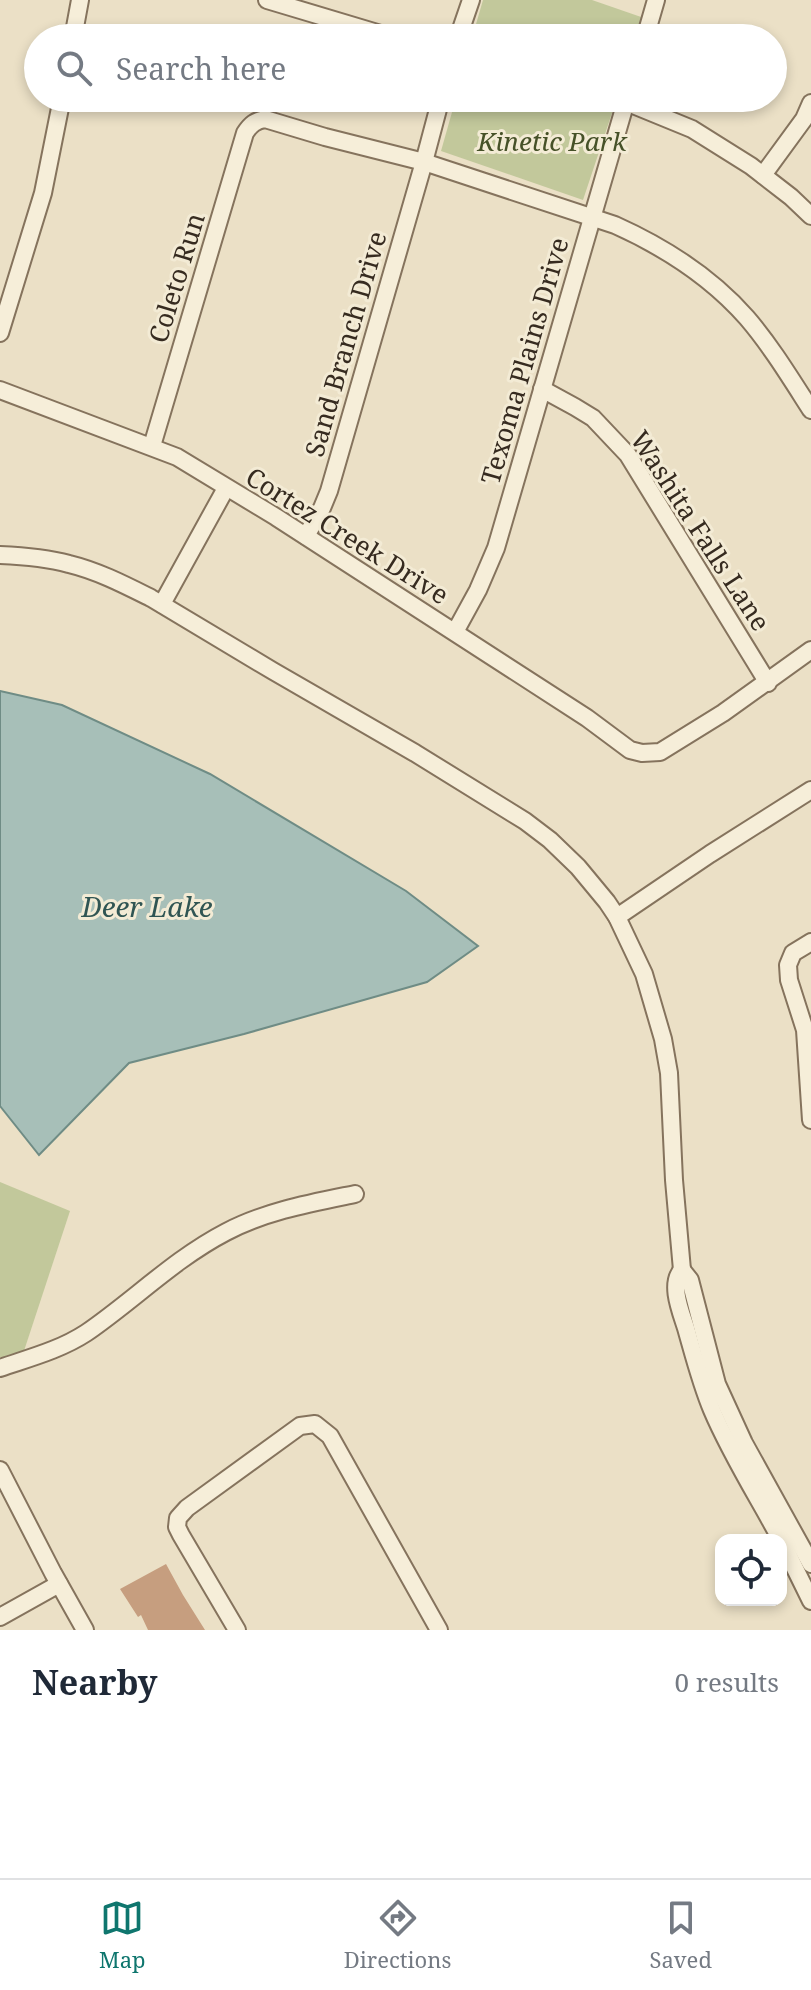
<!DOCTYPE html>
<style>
:root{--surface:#fff;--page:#f2f2f3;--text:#1f2937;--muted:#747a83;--line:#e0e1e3;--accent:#0f766e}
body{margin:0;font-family:"Noto Serif",serif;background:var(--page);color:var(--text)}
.controls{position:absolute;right:24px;bottom:24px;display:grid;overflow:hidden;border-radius:16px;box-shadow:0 4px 12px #0003}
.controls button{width:72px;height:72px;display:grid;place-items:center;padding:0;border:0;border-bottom:2px solid var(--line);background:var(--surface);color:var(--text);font:40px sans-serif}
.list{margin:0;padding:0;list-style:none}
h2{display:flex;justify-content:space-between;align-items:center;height:104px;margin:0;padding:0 32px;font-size:34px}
h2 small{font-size:26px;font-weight:400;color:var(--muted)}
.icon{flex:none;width:44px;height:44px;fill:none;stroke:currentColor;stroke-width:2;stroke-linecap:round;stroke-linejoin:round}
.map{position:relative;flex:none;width:811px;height:1630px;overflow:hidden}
.search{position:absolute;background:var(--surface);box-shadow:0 4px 12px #0003;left:24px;right:24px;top:24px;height:88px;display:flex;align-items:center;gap:20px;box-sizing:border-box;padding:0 28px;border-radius:44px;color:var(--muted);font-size:30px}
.sheet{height:248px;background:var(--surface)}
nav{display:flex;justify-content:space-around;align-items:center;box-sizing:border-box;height:112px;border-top:2px solid var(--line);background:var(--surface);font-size:22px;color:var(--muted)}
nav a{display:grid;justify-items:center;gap:4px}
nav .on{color:var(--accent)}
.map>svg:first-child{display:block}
.green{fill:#c2c89b}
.water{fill:#a7bfb8;stroke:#6f8c85;stroke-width:2}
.building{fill:#c69e7f}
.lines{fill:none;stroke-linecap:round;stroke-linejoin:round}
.minor-casing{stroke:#85735d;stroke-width:20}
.minor{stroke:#f6eed9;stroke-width:16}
.labels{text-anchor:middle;stroke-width:6;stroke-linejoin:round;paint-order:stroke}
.park-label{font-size:26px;font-style:italic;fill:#465128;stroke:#f3ebd5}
.street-label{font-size:26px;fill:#362b20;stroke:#f3ebd5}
.water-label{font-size:28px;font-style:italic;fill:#305553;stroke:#f3ebd5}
</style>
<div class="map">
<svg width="811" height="1630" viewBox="0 0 811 1630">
<rect width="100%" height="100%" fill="#ebe0c6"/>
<!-- green -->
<g class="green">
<polygon points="483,0 592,0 644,18 637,38 472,38"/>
<polygon points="456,98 617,98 583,200 441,151"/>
<polygon points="0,1182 70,1211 21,1360 0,1357"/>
</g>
<!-- water -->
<polygon class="water" points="0,691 62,705 210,774 406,891 478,946 427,982 244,1034 129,1063 39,1155 0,1106"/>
<!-- building -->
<polygon class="building" points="166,1564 183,1595 205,1630 148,1630 141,1615 138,1617 120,1589"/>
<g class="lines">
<defs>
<g id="minor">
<polyline points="267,0 394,38"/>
<polyline points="73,38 80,0"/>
<polyline points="458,38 471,0"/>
<polyline points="645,38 656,0"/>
<polyline points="626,102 692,129 751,166 791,197 811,216"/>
<polyline points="763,175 804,119 811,103"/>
<polyline points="0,333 43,193 62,98"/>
<polyline points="542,389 575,407 593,418 628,455 768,683"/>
<polyline points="0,390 177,457 276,517 587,718 630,750 642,753 660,752 723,713 811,650"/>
<path d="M 152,446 L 245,133 C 251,124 255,121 265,119 L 325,137 L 424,162 L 615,225 C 664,247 711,277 747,318 C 771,346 791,379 811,410"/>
<polyline points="306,536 322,508 329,491 424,162 441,98"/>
<path d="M 0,555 C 23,556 47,558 69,564 C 98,571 125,585 151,598 L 273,671 L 415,753 L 525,821 L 550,840 L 578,867 L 607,902 L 617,917 L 644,974 L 663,1039 L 669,1073 L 674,1180 L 682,1270"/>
<polyline points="162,604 226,488"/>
<polyline points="455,632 478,590 496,548 627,98"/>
<polyline points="617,917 710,854 811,790"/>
<polyline points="811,942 793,953 788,965 789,980 805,1030 811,1120"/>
<polyline points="682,1270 690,1280 717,1384 744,1443 811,1564"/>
<path d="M 682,1270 C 669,1284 681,1312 686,1328 C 694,1356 701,1384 712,1410 C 731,1455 758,1497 781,1540"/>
<path d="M 0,1368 C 29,1358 60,1350 86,1333 C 133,1301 174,1259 226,1232 C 266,1211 311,1203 355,1194"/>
<polyline points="0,1470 53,1573 85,1630"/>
<polyline points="781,1540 811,1601"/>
<polyline points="0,1617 59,1584"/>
<polyline points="237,1630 181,1535 177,1527 178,1518 187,1508 300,1426 315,1424 330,1436 439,1630"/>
</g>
</defs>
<!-- minor casing -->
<use href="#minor" class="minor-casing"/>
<!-- minor -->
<use href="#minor" class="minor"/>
</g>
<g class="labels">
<!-- park labels -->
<g class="park-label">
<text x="552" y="151">Kinetic Park</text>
</g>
<!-- street labels -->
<g class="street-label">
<text transform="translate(177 278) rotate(-73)" y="9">Coleto Run</text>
<text transform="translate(346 344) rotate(-74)" y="9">Sand Branch Drive</text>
<text transform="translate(525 361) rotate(-74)" y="9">Texoma Plains Drive</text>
<text transform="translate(700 531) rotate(57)" y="9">Washita Falls Lane</text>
<text transform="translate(347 536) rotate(32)" y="9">Cortez Creek Drive</text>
</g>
<!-- water labels -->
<g class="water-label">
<text x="147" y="917">Deer Lake</text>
</g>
</g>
</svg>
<div class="controls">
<button><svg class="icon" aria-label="locate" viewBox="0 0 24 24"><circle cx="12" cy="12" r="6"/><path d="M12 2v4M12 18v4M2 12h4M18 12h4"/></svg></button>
</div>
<div class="search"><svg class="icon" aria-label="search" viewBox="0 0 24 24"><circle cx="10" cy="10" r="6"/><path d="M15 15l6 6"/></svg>Search here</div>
</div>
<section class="sheet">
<h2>Nearby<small>0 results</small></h2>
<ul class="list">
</ul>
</section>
<nav>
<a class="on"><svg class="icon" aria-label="map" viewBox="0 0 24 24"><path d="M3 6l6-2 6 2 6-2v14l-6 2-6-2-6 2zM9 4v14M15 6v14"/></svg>Map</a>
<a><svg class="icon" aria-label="directions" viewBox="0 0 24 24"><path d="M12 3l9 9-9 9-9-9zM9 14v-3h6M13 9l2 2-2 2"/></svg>Directions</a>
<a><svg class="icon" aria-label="saved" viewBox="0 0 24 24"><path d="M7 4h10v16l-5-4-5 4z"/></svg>Saved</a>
</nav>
